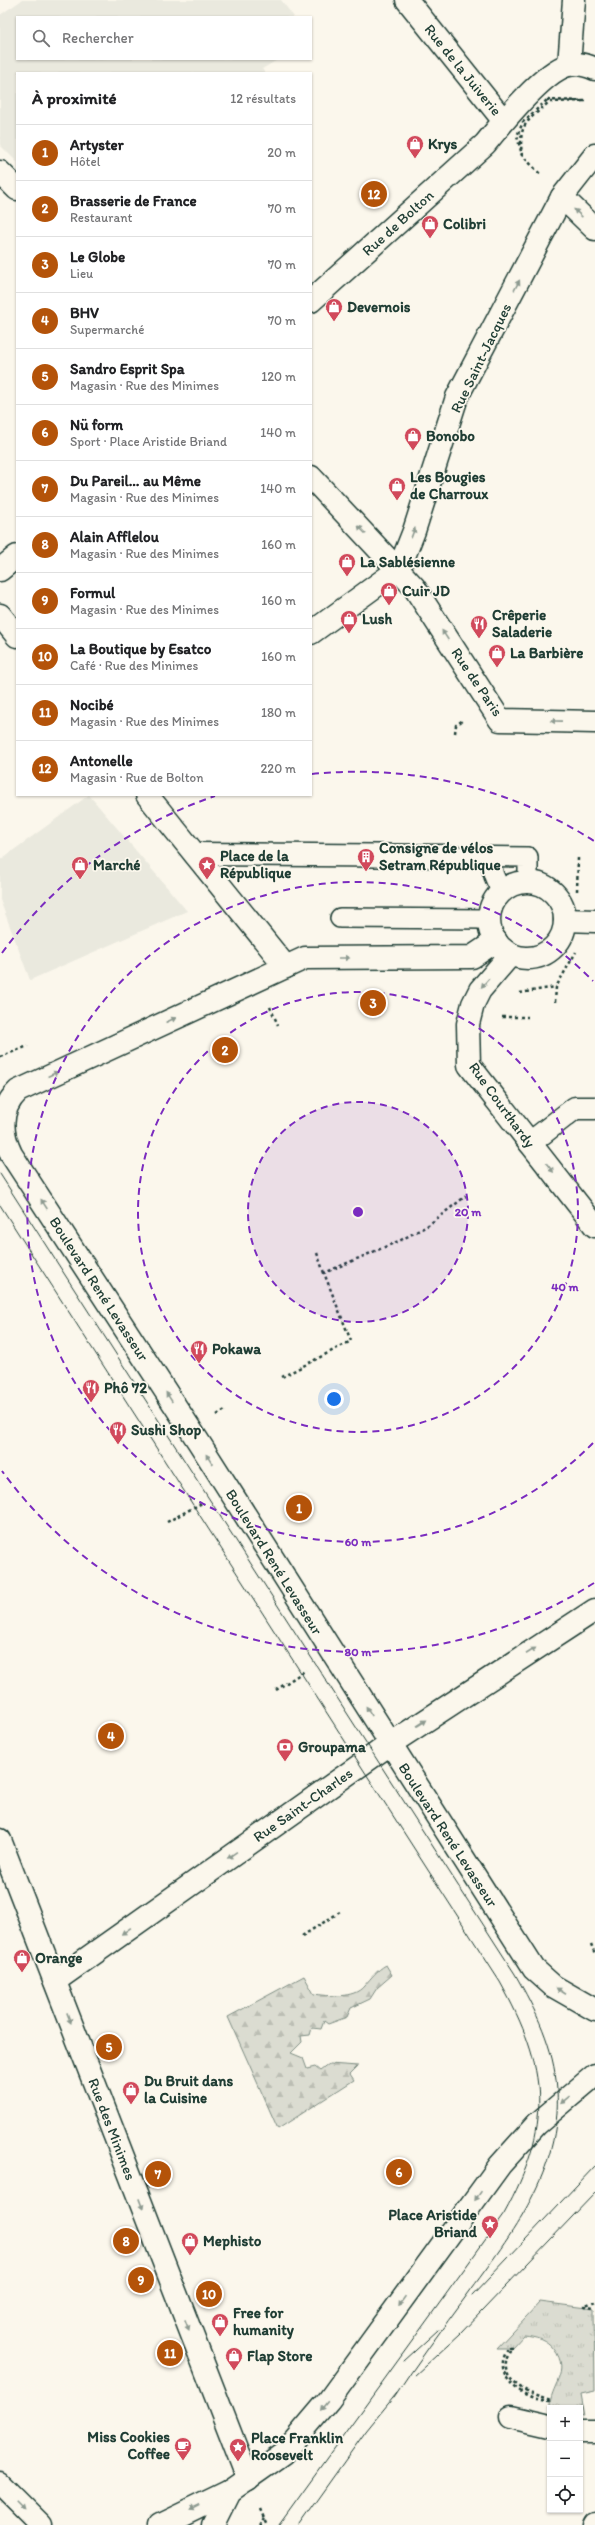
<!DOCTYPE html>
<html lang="fr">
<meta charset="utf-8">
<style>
:root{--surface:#fff;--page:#f2f2f2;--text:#202124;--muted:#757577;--line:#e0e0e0;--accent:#b45309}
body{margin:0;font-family:Itim,sans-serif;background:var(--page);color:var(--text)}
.controls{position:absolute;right:12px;bottom:12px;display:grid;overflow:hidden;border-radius:0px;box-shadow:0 1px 3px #0004}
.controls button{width:36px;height:36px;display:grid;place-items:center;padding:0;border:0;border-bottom:1px solid var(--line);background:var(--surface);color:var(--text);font:20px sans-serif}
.you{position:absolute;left:334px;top:1399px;width:14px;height:14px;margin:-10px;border:3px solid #fff;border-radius:50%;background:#1a73e8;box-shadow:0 0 0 6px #1a73e833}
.badge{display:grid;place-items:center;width:26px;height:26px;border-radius:50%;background:var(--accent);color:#fff;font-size:13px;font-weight:700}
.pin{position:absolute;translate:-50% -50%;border:2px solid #fff;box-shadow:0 1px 4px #0006}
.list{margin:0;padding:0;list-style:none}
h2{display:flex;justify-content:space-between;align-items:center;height:52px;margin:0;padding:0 16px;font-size:17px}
h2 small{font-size:13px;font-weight:400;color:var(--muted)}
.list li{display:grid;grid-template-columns:26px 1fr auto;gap:12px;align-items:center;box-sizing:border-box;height:56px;padding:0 16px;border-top:1px solid var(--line)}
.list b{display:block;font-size:15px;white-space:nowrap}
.list p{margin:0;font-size:13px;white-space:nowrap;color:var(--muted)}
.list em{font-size:13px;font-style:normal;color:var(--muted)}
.icon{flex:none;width:22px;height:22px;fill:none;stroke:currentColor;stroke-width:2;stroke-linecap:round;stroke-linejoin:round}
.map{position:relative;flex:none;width:595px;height:2525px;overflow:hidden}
.search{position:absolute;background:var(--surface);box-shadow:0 1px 3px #0004;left:16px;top:16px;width:296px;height:44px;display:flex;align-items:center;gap:10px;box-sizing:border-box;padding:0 14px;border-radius:0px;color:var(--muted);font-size:15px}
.panel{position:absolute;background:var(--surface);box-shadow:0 1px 3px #0004;left:16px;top:72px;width:296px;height:724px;border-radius:0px}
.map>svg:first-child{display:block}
.built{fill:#eae9de}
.grass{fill:url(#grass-tufts);stroke:#7d8c82}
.forest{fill:url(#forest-firs);stroke:#7d8c82}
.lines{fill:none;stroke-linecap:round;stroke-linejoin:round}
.service-casing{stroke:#1f3d34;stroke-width:22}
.pedestrian-casing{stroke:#1f3d34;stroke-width:25}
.minor-casing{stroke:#1f3d34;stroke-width:25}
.tertiary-casing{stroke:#1f3d34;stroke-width:25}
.secondary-casing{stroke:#1f3d34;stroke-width:25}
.path{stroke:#1f3d34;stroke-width:2.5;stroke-dasharray:3 3;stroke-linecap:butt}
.service{stroke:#fbf7ec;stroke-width:19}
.pedestrian{stroke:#fbf7ec;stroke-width:22}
.minor{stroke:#fbf7ec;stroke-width:22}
.tertiary{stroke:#fbf7ec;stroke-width:22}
.secondary{stroke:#fbf7ec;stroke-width:22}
.tram{stroke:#1f3d34;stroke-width:1}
.oneway{fill:#8d9a90}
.ring{fill:none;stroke:#7b2cbf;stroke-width:2;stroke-dasharray:7 5}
.labels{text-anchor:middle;stroke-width:3.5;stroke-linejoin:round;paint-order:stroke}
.street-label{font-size:15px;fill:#1f3d34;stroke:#fbf7ec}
.poi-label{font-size:15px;font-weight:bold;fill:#1f3d34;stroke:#fbf7ec;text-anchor:start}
.centre{fill:#7b2cbf;stroke:#fbf7ec;stroke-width:2}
.ring-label{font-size:12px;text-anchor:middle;font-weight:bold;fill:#7b2cbf;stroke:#fbf7ec;stroke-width:3.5;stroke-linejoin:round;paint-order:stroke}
</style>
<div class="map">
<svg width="595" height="2525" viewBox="0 0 595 2525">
<defs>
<pattern id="grass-tufts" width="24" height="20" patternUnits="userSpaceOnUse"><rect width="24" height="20" fill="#dbdcd1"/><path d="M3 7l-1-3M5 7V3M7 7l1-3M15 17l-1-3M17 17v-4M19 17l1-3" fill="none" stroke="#bcbeb4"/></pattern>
<pattern id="forest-firs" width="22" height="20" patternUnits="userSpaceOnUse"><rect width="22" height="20" fill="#dbdcd1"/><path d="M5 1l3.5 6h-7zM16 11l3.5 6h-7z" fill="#bcbeb4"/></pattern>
</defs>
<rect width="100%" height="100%" fill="#fbf7ec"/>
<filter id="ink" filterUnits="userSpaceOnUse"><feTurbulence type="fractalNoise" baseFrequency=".025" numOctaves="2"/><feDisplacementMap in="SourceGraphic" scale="8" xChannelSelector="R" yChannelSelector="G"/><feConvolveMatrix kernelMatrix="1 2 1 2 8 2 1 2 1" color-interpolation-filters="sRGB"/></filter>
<g filter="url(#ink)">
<!-- built -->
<g class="built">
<polygon points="22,0 281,0 294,17 17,17 17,59 279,59 262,69 265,73 17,73 17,162 0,145 0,15"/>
<polygon points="89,795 187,911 30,980 0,900 0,860"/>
</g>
<!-- grass -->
<path class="grass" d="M 540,2302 L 594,2309 L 595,2391 L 581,2394 L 585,2416 L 580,2415 L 580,2408 L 550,2408 C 549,2386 572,2373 554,2349 C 546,2339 536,2336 524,2335 L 512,2348 L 497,2348 Z"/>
<!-- forest -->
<path class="forest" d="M 386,1965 L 392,1975 L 377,1988 L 370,1999 L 351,2008 L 347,2017 L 328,2024 L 324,2021 L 321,2029 L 312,2028 L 310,2035 L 301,2036 L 302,2042 L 291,2053 L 303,2058 L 307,2069 L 315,2067 L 320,2071 L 329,2064 L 358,2066 L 350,2074 L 354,2080 L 278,2129 L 228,2017 L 304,1976 L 314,1994 C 328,1996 354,1999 364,1986 C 372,1977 376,1971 386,1965 Z"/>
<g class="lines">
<defs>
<g id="service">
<polyline points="443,856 528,857 528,883"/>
<path d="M 491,857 C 491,870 494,881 503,891"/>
<polyline points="340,918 489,919"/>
</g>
<g id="pedestrian">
<polyline points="407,0 503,120"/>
<polyline points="569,65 574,0"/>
<polyline points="0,172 17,189"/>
<polyline points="562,197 595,229"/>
<path d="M 311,301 L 485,144 C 502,123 543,72 568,65 C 577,63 587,65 595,69"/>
<polyline points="311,477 414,587 500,720 595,722"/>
<polyline points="399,569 414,531 457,397 562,197 595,155"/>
<polyline points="0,570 17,556"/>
<polyline points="0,615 17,636"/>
<polyline points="311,633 399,569"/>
<polyline points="147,795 286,967"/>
<polyline points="195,854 443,856"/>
<polyline points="530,1143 575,1108 595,1108"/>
<polyline points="0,1840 248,2479"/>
<polyline points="55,1981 390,1744"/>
</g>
<g id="minor">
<circle cx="527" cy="920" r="38"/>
<polyline points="565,920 595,921"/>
<path d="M 496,941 L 472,957 L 305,958 L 18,1091 C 0,1108 0,1131 11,1154 L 200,1444 L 534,1969 L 553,1986 L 595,2010"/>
<polyline points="511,954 480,990 473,1004 468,1024 469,1065 595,1226"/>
<polyline points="390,1744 595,1610"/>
<polyline points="511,2417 550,2426"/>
<polyline points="580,2432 595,2432"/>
<polyline points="0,2484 41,2525"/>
<polyline points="594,2525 595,2523"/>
</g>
<polyline id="tertiary" points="160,2525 230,2491"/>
<polyline id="secondary" points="213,2525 230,2491 284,2453 329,2400 500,2165 537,2124 595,2075"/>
</defs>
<!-- service casing -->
<use href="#service" class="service-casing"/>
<!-- pedestrian casing -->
<use href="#pedestrian" class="pedestrian-casing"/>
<!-- minor casing -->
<use href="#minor" class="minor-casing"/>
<!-- tertiary casing -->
<use href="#tertiary" class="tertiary-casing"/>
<!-- secondary casing -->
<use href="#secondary" class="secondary-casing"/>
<!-- path -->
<g class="path">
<path d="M 547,100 L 586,101 L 549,102 C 527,122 518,123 522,155 L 517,136 L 523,122 Z"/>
<polyline points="521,154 541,175"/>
<polyline points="455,733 456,725 463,720"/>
<polyline points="577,891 578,858"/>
<polyline points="520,993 556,987"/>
<polyline points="555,1002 556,987 576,952"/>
<polyline points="270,1007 278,1025"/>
<polyline points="502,1017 528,1017"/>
<polyline points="0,1057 28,1046"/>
<polyline points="317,1253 324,1273"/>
<polyline points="282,1377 351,1341 324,1273 401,1240 427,1226 466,1196"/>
<polyline points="217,1415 225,1410"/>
<polyline points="167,1522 202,1503"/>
<polyline points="276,1690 306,1670"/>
<polyline points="302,1936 340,1912"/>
<polyline points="591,1944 595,1954"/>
<polyline points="595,2302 584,2307 595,2308"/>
<path d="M 509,2348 L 512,2348 C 491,2380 528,2393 551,2400 L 550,2401 C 525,2401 488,2375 509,2348 Z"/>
<polyline points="260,2509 267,2525"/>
<polyline points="259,2525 264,2518"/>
</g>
<!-- service -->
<use href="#service" class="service"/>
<!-- pedestrian -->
<use href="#pedestrian" class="pedestrian"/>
<!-- minor -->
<use href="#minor" class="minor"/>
<!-- tertiary -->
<use href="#tertiary" class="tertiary"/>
<!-- secondary -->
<use href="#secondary" class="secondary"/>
<!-- tram -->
<g class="tram">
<path d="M 0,1174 L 515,1974 C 536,2011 554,2047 557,2090 C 562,2170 512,2234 467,2295 C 442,2329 417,2363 394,2398"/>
<path d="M 0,1205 L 500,1982 C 549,2070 553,2125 504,2214 L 279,2525"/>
<polyline points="473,2295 595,2166"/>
<polyline points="404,2361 438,2330"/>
<polyline points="414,2376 460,2334 595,2193"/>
<polyline points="299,2525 366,2431 397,2393"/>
</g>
</g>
<!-- one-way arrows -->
<defs><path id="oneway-solid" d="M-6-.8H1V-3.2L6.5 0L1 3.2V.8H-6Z"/></defs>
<g class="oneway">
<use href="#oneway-solid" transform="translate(578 213) rotate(-137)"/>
<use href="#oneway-solid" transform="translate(517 285) rotate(-62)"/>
<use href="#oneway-solid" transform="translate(362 530) rotate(-134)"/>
<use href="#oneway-solid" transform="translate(413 533) rotate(-69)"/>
<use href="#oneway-solid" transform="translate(445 635) rotate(-123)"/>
<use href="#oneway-solid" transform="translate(556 721) rotate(-179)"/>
<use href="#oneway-solid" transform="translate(344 958)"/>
<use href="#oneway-solid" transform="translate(485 983) rotate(131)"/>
<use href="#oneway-solid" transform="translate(171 1020) rotate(-25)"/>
<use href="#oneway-solid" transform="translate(53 1074) rotate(-25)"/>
<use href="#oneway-solid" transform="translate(550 1168) rotate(52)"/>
<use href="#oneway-solid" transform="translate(44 1204) rotate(-123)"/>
<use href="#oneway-solid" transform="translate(169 1397) rotate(-123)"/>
<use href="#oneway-solid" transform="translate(209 1459) rotate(-122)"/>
<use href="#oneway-solid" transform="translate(531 1651) rotate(-33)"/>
<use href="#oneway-solid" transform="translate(369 1711) rotate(-122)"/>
<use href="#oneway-solid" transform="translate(422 1723) rotate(-33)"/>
<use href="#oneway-solid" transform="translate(232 1855) rotate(145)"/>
<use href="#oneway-solid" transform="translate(126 1931) rotate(145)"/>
<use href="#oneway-solid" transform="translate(561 1991) rotate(-147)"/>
<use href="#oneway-solid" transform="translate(69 2018) rotate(69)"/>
<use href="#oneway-solid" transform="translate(565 2100) rotate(140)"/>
<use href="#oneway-solid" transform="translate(478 2196) rotate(125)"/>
<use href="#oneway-solid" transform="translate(141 2204) rotate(69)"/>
<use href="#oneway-solid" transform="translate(402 2301) rotate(125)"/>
<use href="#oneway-solid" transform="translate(187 2325) rotate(69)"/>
<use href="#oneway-solid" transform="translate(324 2406) rotate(129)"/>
<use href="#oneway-solid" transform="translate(20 2505) rotate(45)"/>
<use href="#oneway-solid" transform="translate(195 2508) rotate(154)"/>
</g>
</g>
<!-- distance rings -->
<circle cx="358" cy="1212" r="110" fill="#7b2cbf" fill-opacity=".12"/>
<g class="ring">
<circle cx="358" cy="1212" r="110"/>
<circle cx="358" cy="1212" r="220"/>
<path d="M593 1443A330 330 0 1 1 593 981"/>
<path d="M594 1583A440 440 0 0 1 2 1471M2 953A440 440 0 0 1 215 796M312 774A440 440 0 0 1 594 841"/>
</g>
<!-- icons -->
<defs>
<symbol id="shop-pin" viewBox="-11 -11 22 30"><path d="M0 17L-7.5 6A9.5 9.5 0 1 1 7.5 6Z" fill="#d1495b" stroke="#fbf7ec"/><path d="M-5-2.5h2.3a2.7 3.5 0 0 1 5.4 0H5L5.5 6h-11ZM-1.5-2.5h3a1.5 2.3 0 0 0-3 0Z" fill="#fff"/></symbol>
<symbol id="restaurant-pin" viewBox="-11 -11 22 30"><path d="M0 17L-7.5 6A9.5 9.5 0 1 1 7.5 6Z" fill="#d1495b" stroke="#fbf7ec"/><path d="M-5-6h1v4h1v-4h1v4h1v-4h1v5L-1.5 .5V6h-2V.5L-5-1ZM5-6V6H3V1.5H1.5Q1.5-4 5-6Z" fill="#fff"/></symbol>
<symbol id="building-pin" viewBox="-11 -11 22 30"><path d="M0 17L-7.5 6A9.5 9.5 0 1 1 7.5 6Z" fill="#d1495b" stroke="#fbf7ec"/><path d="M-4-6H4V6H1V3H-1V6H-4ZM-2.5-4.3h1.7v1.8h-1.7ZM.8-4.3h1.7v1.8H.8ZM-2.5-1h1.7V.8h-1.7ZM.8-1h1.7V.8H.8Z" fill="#fff"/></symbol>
<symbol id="sight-pin" viewBox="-11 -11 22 30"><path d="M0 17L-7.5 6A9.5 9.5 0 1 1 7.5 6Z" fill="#d1495b" stroke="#fbf7ec"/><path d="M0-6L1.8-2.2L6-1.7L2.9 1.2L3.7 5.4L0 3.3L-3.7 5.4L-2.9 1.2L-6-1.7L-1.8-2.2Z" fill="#fff"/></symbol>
<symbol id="bank-pin" viewBox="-11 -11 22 30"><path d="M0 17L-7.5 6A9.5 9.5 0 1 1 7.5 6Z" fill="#d1495b" stroke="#fbf7ec"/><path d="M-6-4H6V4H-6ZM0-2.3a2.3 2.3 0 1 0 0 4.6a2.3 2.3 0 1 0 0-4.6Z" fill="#fff"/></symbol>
<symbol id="cafe-pin" viewBox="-11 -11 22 30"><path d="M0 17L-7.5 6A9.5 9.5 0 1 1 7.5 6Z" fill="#d1495b" stroke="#fbf7ec"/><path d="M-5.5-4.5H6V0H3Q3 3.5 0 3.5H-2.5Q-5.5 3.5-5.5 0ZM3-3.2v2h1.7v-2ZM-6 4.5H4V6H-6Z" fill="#fff"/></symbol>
</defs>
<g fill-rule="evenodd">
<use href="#shop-pin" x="405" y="134" width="20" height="27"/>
<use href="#shop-pin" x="420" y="214" width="20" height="27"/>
<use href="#shop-pin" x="324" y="297" width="20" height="27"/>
<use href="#shop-pin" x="403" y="426" width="20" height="27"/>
<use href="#shop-pin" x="387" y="476" width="20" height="27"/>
<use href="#shop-pin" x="337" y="552" width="20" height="27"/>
<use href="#shop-pin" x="379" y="581" width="20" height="27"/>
<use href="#shop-pin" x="339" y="609" width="20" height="27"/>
<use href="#restaurant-pin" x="469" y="614" width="20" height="27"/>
<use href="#shop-pin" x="487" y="643" width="20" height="27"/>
<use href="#building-pin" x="356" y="847" width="20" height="27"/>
<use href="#shop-pin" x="70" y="855" width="20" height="27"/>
<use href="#sight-pin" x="197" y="855" width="20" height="27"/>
<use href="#restaurant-pin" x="189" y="1339" width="20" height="27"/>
<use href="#restaurant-pin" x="81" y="1378" width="20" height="27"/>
<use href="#restaurant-pin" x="108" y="1420" width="20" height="27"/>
<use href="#bank-pin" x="275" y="1737" width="20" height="27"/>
<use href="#shop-pin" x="12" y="1948" width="20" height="27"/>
<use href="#shop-pin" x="121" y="2080" width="20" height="27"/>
<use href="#sight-pin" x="480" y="2214" width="20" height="27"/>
<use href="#shop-pin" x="180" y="2231" width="20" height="27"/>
<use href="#shop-pin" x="210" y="2312" width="20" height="27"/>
<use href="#shop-pin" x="224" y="2346" width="20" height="27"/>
<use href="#cafe-pin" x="173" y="2436" width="20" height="27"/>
<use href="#sight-pin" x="228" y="2437" width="20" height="27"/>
</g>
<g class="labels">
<!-- street labels -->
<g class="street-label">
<text transform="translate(463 70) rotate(51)" y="5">Rue de la Juiverie</text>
<text transform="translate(398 223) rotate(-42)" y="5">Rue de Bolton</text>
<text transform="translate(481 358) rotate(-64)" y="5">Rue Saint-Jacques</text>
<text transform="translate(477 682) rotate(56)" y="5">Rue de Paris</text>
<text transform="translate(502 1105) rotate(54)" y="5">Rue Courthardy</text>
<text transform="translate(99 1289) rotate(57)" y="5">Boulevard René Levasseur</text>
<text transform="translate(274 1562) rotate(58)" y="5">Boulevard René Levasseur</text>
<text transform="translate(303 1805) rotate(-35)" y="5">Rue Saint-Charles</text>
<text transform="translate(448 1835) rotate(57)" y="5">Boulevard René Levasseur</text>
<text transform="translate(112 2129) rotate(69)" y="5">Rue des Minimes</text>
</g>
<!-- poi labels -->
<g class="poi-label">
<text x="428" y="149">Krys</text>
<text x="443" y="229">Colibri</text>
<text x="347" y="312">Devernois</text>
<text x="426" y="441">Bonobo</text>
<text x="410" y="482">Les Bougies<tspan x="410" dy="17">de Charroux</tspan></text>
<text x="360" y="567">La Sablésienne</text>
<text x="402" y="596">Cuir JD</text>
<text x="492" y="620">Crêperie<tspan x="492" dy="17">Saladerie</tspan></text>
<text x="362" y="624">Lush</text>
<text x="510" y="658">La Barbière</text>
<text x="379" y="853">Consigne de vélos<tspan x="379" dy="17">Setram République</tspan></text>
<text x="220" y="861">Place de la<tspan x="220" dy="17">République</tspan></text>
<text x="93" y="870">Marché</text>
<text x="212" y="1354">Pokawa</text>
<text x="104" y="1393">Phô 72</text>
<text x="131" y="1435">Sushi Shop</text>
<text x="298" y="1752">Groupama</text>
<text x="35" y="1963">Orange</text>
<text x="144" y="2086">Du Bruit dans<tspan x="144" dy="17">la Cuisine</tspan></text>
<text x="477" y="2220" text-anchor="end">Place Aristide<tspan x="477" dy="17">Briand</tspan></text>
<text x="203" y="2246">Mephisto</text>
<text x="233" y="2318">Free for<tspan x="233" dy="17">humanity</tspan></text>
<text x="247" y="2361">Flap Store</text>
<text x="170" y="2442" text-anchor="end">Miss Cookies<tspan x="170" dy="17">Coffee</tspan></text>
<text x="251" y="2443">Place Franklin<tspan x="251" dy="17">Roosevelt</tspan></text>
</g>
</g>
<circle cx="358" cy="1212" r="6" class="centre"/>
<g class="ring-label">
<text x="468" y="1216">20 m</text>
<text x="565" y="1291">40 m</text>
<text x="358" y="1546">60 m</text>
<text x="358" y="1656">80 m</text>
</g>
</svg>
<div class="controls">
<button>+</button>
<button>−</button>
<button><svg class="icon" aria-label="locate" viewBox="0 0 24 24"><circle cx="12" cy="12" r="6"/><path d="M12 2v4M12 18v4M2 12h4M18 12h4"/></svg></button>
</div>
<div class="you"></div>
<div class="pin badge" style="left:299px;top:1508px">1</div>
<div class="pin badge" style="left:225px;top:1050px">2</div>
<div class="pin badge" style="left:373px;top:1003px">3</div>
<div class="pin badge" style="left:111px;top:1736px">4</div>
<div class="pin badge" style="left:109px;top:2047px">5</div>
<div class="pin badge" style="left:399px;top:2172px">6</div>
<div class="pin badge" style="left:158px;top:2174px">7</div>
<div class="pin badge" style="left:126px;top:2241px">8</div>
<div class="pin badge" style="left:141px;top:2280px">9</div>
<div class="pin badge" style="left:209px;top:2294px">10</div>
<div class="pin badge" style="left:170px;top:2353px">11</div>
<div class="pin badge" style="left:374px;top:194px">12</div>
<div class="search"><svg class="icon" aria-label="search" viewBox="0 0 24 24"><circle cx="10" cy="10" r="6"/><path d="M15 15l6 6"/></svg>Rechercher</div>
<section class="panel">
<h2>À proximité<small>12 résultats</small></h2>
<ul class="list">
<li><span class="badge">1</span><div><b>Artyster</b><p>Hôtel</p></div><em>20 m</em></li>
<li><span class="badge">2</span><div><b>Brasserie de France</b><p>Restaurant</p></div><em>70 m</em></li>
<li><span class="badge">3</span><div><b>Le Globe</b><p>Lieu</p></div><em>70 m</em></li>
<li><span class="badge">4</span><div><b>BHV</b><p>Supermarché</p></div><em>70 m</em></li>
<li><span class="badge">5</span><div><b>Sandro Esprit Spa</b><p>Magasin · Rue des Minimes</p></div><em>120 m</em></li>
<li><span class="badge">6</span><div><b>Nü form</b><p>Sport · Place Aristide Briand</p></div><em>140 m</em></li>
<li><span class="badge">7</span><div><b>Du Pareil… au Même</b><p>Magasin · Rue des Minimes</p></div><em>140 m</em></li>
<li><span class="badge">8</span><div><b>Alain Afflelou</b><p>Magasin · Rue des Minimes</p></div><em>160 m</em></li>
<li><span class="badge">9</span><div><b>Formul</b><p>Magasin · Rue des Minimes</p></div><em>160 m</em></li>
<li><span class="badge">10</span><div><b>La Boutique by Esatco</b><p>Café · Rue des Minimes</p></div><em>160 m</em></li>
<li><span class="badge">11</span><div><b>Nocibé</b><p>Magasin · Rue des Minimes</p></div><em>180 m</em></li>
<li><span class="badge">12</span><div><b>Antonelle</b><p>Magasin · Rue de Bolton</p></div><em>220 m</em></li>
</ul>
</section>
</div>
